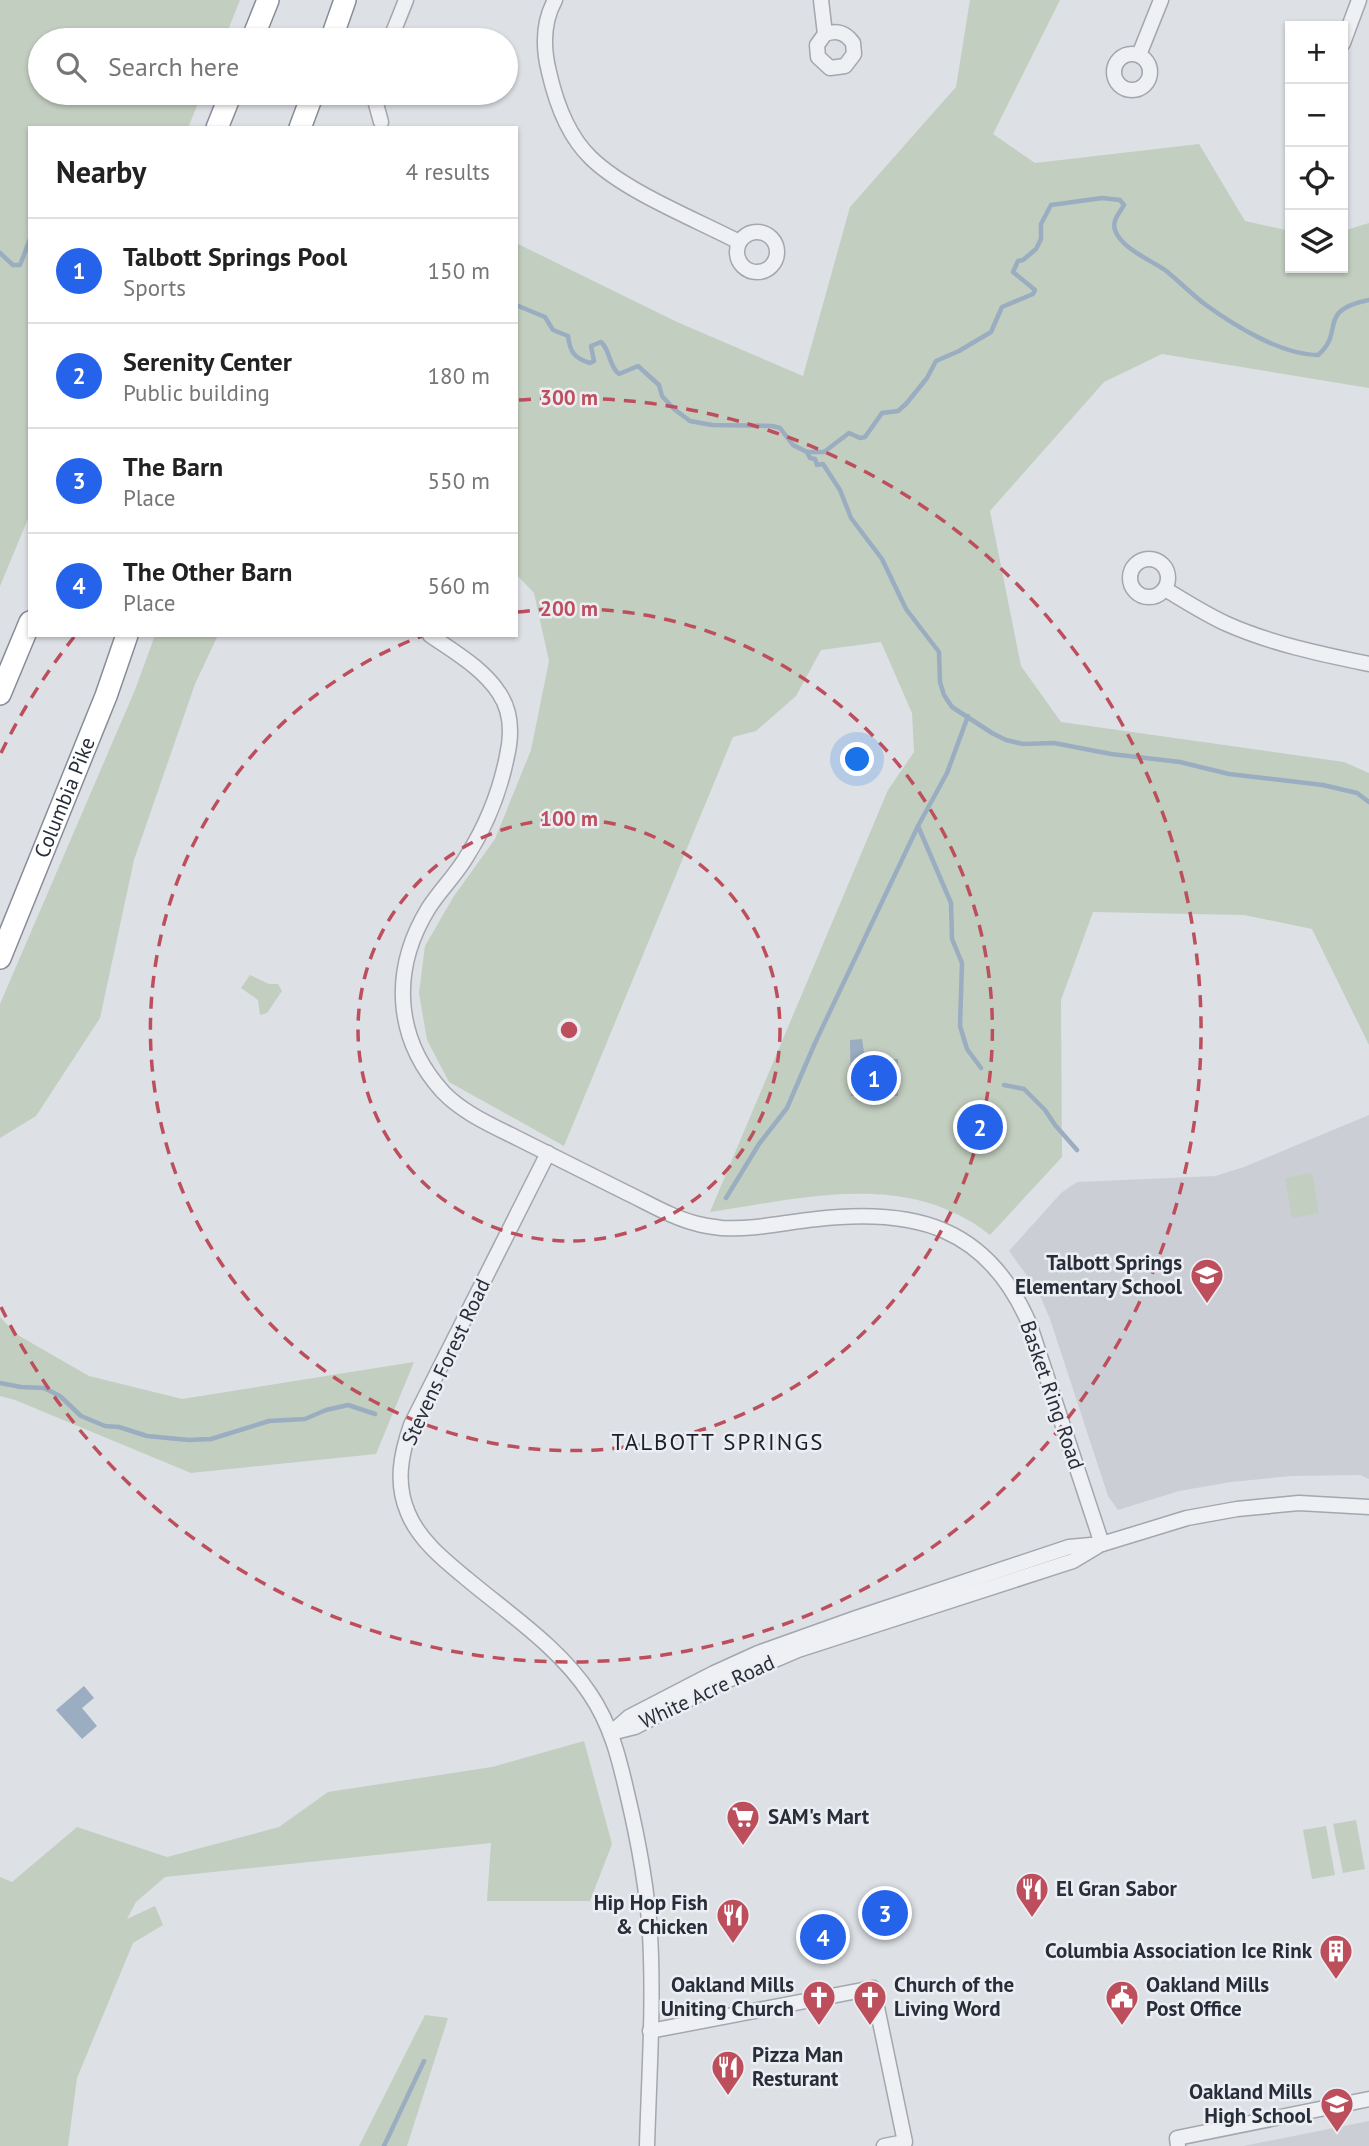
<!DOCTYPE html>
<meta charset="utf-8">
<style>
:root{--surface:#fff;--page:#f6f6f6;--text:#222;--muted:#767676;--line:#e0e0e0;--accent:#2563eb}
body{margin:0;font-family:"PT Sans",sans-serif;background:var(--page);color:var(--text)}
.controls{position:absolute;right:21px;top:21px;display:grid;overflow:hidden;border-radius:0px;box-shadow:0 2px 5px #0004}
.controls button{width:63px;height:63px;display:grid;place-items:center;padding:0;border:0;border-bottom:2px solid var(--line);background:var(--surface);color:var(--text);font:35px sans-serif}
.you{position:absolute;left:858px;top:760px;width:24px;height:24px;margin:-18px;border:5px solid #fff;border-radius:50%;background:#1a73e8;box-shadow:0 0 0 10px #1a73e833}
.badge{display:grid;place-items:center;width:46px;height:46px;border-radius:50%;background:var(--accent);color:#fff;font-size:23px;font-weight:700}
.pin{position:absolute;translate:-50% -50%;border:4px solid #fff;box-shadow:0 2px 7px #0006}
.list{margin:0;padding:0;list-style:none}
h2{display:flex;justify-content:space-between;align-items:center;height:91px;margin:0;padding:0 28px;font-size:30px}
h2 small{font-size:23px;font-weight:400;color:var(--muted)}
.list li{display:grid;grid-template-columns:46px 1fr auto;gap:21px;align-items:center;box-sizing:border-box;height:105px;padding:0 28px;border-top:2px solid var(--line)}
.list b{display:block;font-size:26px;white-space:nowrap}
.list p{margin:0;font-size:23px;white-space:nowrap;color:var(--muted)}
.list em{font-size:23px;font-style:normal;color:var(--muted)}
.icon{flex:none;width:38px;height:38px;fill:none;stroke:currentColor;stroke-width:2;stroke-linecap:round;stroke-linejoin:round}
.map{position:relative;flex:none;width:1369px;height:2146px;overflow:hidden}
.search{position:absolute;background:var(--surface);box-shadow:0 2px 5px #0004;left:28px;top:28px;width:490px;height:77px;display:flex;align-items:center;gap:18px;box-sizing:border-box;padding:0 24px;border-radius:38px;color:var(--muted);font-size:26px}
.panel{position:absolute;background:var(--surface);box-shadow:0 2px 5px #0004;left:28px;top:126px;width:490px;height:511px;border-radius:0px}
.map>svg:first-child{display:block}
.built{fill:#cbcfd5}
.green{fill:#c2cebf}
.water{fill:#9badc1}
.lines{fill:none;stroke-linecap:round;stroke-linejoin:round}
.stream{stroke:#9badc1;stroke-width:4.5}
.minor-casing{stroke:#a3a7ae;stroke-width:17}
.highway-casing{stroke:#868d99;stroke-width:24}
.minor{stroke:#eff0f4;stroke-width:14}
.highway{stroke:#fff;stroke-width:21}
.ring{fill:none;stroke:#bd4f5d;stroke-width:3.5;stroke-dasharray:12 9}
.labels{text-anchor:middle;stroke-width:5;stroke-linejoin:round;paint-order:stroke}
.street-label{font-size:21px;fill:#282e39;stroke:#eceef3}
.poi-label{font-size:21px;font-weight:bold;fill:#282e39;stroke:#eceef3;text-anchor:end}
.neighbourhood-label{font-size:23px;letter-spacing:2px;fill:#1a1f2a;stroke:#eceef3}
.centre{fill:#bd4f5d;stroke:#eceef3;stroke-width:3.5}
.ring-label{font-size:21px;text-anchor:middle;font-weight:bold;fill:#bd4f5d;stroke:#eceef3;stroke-width:5;stroke-linejoin:round;paint-order:stroke}
</style>
<div class="map">
<svg width="1369" height="2146" viewBox="0 0 1369 2146">
<rect width="100%" height="100%" fill="#dde0e5"/>
<!-- built -->
<g class="built">
<polygon points="1369,1115 1369,1479 1360,1475 1291,1476 1231,1482 1179,1491 1118,1510 1108,1496 1050,1319 1038,1291 1009,1251 1061,1193 1077,1182 1215,1176 1244,1167"/>
<polygon points="1369,2121 1369,2146 1243,2146"/>
</g>
<!-- green -->
<g class="green">
<polygon points="0,0 240,0 224,40 40,40 40,93 202,93 188,128 30,128 30,514 0,586"/>
<path d="M 970,0 L 1060,0 L 993,134 L 1035,163 L 1199,144 L 1245,221 L 1290,231 L 1290,268 L 1343,268 L 1343,231 L 1369,223 L 1369,388 L 1162,354 L 1104,382 L 990,511 L 1021,666 L 1061,722 L 1344,762 L 1369,773 L 1369,1045 L 1312,929 L 1244,915 L 1093,912 L 1061,1000 L 1062,1157 L 990,1235 C 908,1170 805,1198 710,1212 L 888,790 L 914,752 L 912,713 L 881,642 L 821,650 L 796,696 L 756,731 L 733,737 L 564,1146 L 449,1082 L 427,1040 L 419,993 L 425,946 L 454,896 L 495,839 L 531,750 L 549,661 L 534,593 L 516,574 L 516,243 L 677,322 L 803,376 L 850,207 L 956,87 Z"/>
<polygon points="155,635 218,635 195,684 134,860 100,1018 36,1116 0,1138 0,1004 135,690"/>
<polygon points="250,975 269,984 278,984 282,991 267,1013 260,1015 258,1000 241,988"/>
<polygon points="1312,1173 1319,1213 1292,1218 1285,1178"/>
<polygon points="0,1317 16,1334 89,1376 182,1399 414,1362 376,1454 191,1473 15,1400 0,1396"/>
<polygon points="584,1741 612,1844 590,1901 487,1901 491,1843 165,1877 136,1902 127,1919 155,1906 163,1925 133,1943 77,2078 68,2146 0,2146 0,1877 12,1882 77,1827 167,1857 279,1827 328,1792 492,1767"/>
<polygon points="1356,1820 1365,1869 1343,1873 1333,1824"/>
<polygon points="1326,1826 1335,1875 1312,1879 1303,1830"/>
<polygon points="425,2015 448,2018 407,2146 359,2146"/>
</g>
<!-- water -->
<g class="water">
<polygon points="862,1039 865,1059 898,1059 898,1096 851,1096 850,1040"/>
<polygon points="84,1686 94,1698 82,1708 97,1726 82,1739 56,1710"/>
</g>
<g class="lines">
<!-- stream -->
<g class="stream">
<polyline points="0,253 13,265 20,265 30,239"/>
<path d="M 516,305 L 545,317 L 553,330 L 568,336 C 570,352 574,358 590,363 L 594,361 L 591,346 L 601,342 C 611,351 608,365 619,374 L 638,366 L 659,385 L 662,396 L 674,409 L 690,421 L 712,425 L 772,426 L 780,428 L 793,445 L 807,452 L 824,452 L 849,433 L 860,438 L 865,437 L 882,413 L 898,411 L 906,404 L 927,378 L 936,361 L 959,351 L 991,332 L 1002,307 L 1033,294 L 1035,290 L 1013,272 L 1018,261 L 1023,260 L 1036,249 L 1041,239 L 1041,224 L 1051,205 L 1102,198 L 1120,200 L 1124,205 C 1119,214 1112,220 1115,230 C 1122,249 1149,259 1165,270 C 1179,281 1192,295 1206,305 C 1235,326 1282,355 1318,355 C 1346,331 1315,311 1369,300"/>
<polyline points="807,452 810,458 815,459 817,465 823,464 840,490 851,518 882,559 906,609 939,652 940,682 944,695 952,707 992,733 1006,740 1023,744 1054,743 1111,754 1180,762 1229,774 1323,785 1357,793 1369,802"/>
<polyline points="918,826 951,903 952,939 962,963 960,1026 967,1049 981,1068"/>
<polyline points="1004,1085 1024,1089 1045,1110 1055,1125 1077,1150"/>
<polyline points="726,1198 759,1144 787,1108 815,1043 918,826 947,773 968,716"/>
<polyline points="0,1383 21,1387 44,1388 60,1396 81,1416 105,1426 119,1427 147,1436 189,1440 211,1439 269,1421 305,1419 326,1410 348,1405 375,1414"/>
<polyline points="384,2146 424,2061"/>
</g>
<defs>
<g id="minor">
<path d="M 555,0 C 543,22 543,48 549,72 C 556,103 568,136 591,158 C 626,192 695,219 739,242"/>
<path d="M 821,0 L 825,34 L 817,45 L 818,57 L 830,68 L 845,66 L 854,54 L 853,43 C 845,32 837,30 825,34"/>
<polyline points="390,40 406,0"/>
<polyline points="1343,43 1359,0"/>
<circle cx="1132" cy="72" r="18"/>
<polyline points="1139,55 1161,0"/>
<polyline points="373,93 381,122"/>
<circle cx="757" cy="252" r="20"/>
<circle cx="1149" cy="578" r="19"/>
<path d="M 1165,589 C 1185,601 1205,614 1227,624 C 1272,644 1321,654 1369,664"/>
<path d="M 430,635 C 454,652 483,668 499,693 C 512,712 512,734 507,756 C 500,791 486,826 467,856 C 456,875 440,890 428,909 C 391,970 394,1038 443,1092 C 463,1113 493,1126 519,1139 C 555,1157 591,1175 627,1193 C 650,1204 673,1218 698,1224 C 705,1226 714,1227 722,1228 C 754,1230 786,1222 817,1219 C 916,1208 987,1227 1029,1323 L 1102,1544"/>
<path d="M 548,1153 L 411,1425 C 401,1454 395,1483 408,1513 C 419,1540 444,1560 467,1579 C 509,1614 560,1648 590,1694 C 611,1725 619,1758 627,1793 C 638,1839 647,1886 650,1934 C 654,2004 649,2076 647,2146"/>
<polyline points="612,1732 629,1717 714,1673 758,1653 856,1618 1069,1547 1102,1544 1187,1518 1237,1509 1299,1503 1369,1507"/>
<polyline points="615,1732 635,1727 719,1684 798,1650 1073,1561 1098,1546"/>
<polyline points="650,2031 873,1988 905,2142 884,2146"/>
<polyline points="1178,2146 1177,2138 1369,2099"/>
</g>
<g id="highway">
<polyline points="252,40 268,0"/>
<polyline points="331,40 345,0"/>
<polyline points="217,128 231,93"/>
<polyline points="300,128 313,93"/>
<polyline points="0,694 30,622"/>
<path id="s1" d="M 0,958 L 106,696 L 127,635"/>
</g>
</defs>
<!-- minor casing -->
<use href="#minor" class="minor-casing"/>
<!-- highway casing -->
<use href="#highway" class="highway-casing"/>
<!-- minor -->
<use href="#minor" class="minor"/>
<!-- highway -->
<use href="#highway" class="highway"/>
</g>
<!-- distance rings -->
<g class="ring">
<circle cx="569" cy="1030" r="211"/>
<path d="M518 612A421 421 0 1 1 422 636"/>
<path d="M1 753A632 632 0 0 1 74 637M519 400A632 632 0 1 1 1 1307"/>
</g>
<!-- icons -->
<defs>
<symbol id="school-pin" viewBox="-11 -11 22 30"><path d="M0 17L-7.5 6A9.5 9.5 0 1 1 7.5 6Z" fill="#bd4f5d" stroke="#eceef3"/><path d="M0-5L7-2L0 1L-7-2ZM-4 1L0 2.5L4 1V4Q0 6-4 4Z" fill="#fff"/></symbol>
<symbol id="supermarket-pin" viewBox="-11 -11 22 30"><path d="M0 17L-7.5 6A9.5 9.5 0 1 1 7.5 6Z" fill="#bd4f5d" stroke="#eceef3"/><path d="M-6-5.5h2.5l.6 2H6L4.5 2H-2.5L-4.4-4H-6ZM-1.5 3.2a1.3 1.3 0 1 0 .1 0ZM3 3.2a1.3 1.3 0 1 0 .1 0Z" fill="#fff"/></symbol>
<symbol id="restaurant-pin" viewBox="-11 -11 22 30"><path d="M0 17L-7.5 6A9.5 9.5 0 1 1 7.5 6Z" fill="#bd4f5d" stroke="#eceef3"/><path d="M-5-6h1v4h1v-4h1v4h1v-4h1v5L-1.5 .5V6h-2V.5L-5-1ZM5-6V6H3V1.5H1.5Q1.5-4 5-6Z" fill="#fff"/></symbol>
<symbol id="building-pin" viewBox="-11 -11 22 30"><path d="M0 17L-7.5 6A9.5 9.5 0 1 1 7.5 6Z" fill="#bd4f5d" stroke="#eceef3"/><path d="M-4-6H4V6H1V3H-1V6H-4ZM-2.5-4.3h1.7v1.8h-1.7ZM.8-4.3h1.7v1.8H.8ZM-2.5-1h1.7V.8h-1.7ZM.8-1h1.7V.8H.8Z" fill="#fff"/></symbol>
<symbol id="church-pin" viewBox="-11 -11 22 30"><path d="M0 17L-7.5 6A9.5 9.5 0 1 1 7.5 6Z" fill="#bd4f5d" stroke="#eceef3"/><path d="M-1.2-6h2.4v3.5h3.3v2.4h-3.3V6h-2.4V-.1h-3.3v-2.4h3.3Z" fill="#fff"/></symbol>
<symbol id="civic-pin" viewBox="-11 -11 22 30"><path d="M0 17L-7.5 6A9.5 9.5 0 1 1 7.5 6Z" fill="#bd4f5d" stroke="#eceef3"/><path d="M-.6-6.5H3V-4.5H.6V-3L4-1V1h2V6H-6V1h2V-1L-.6-3ZM-1.2 2.5V6h2.4V2.5Z" fill="#fff"/></symbol>
</defs>
<g fill-rule="evenodd">
<use href="#school-pin" x="1188" y="1256" width="38" height="52"/>
<use href="#supermarket-pin" x="724" y="1798" width="38" height="52"/>
<use href="#restaurant-pin" x="1013" y="1870" width="38" height="52"/>
<use href="#restaurant-pin" x="714" y="1896" width="38" height="52"/>
<use href="#building-pin" x="1317" y="1932" width="38" height="52"/>
<use href="#church-pin" x="800" y="1978" width="38" height="52"/>
<use href="#church-pin" x="851" y="1978" width="38" height="52"/>
<use href="#civic-pin" x="1103" y="1978" width="38" height="52"/>
<use href="#restaurant-pin" x="709" y="2048" width="38" height="52"/>
<use href="#school-pin" x="1318" y="2085" width="38" height="52"/>
</g>
<g class="labels">
<!-- street labels -->
<g class="street-label">
<text dy="7" stroke="none"><textPath href="#s1" startOffset="173">Columbia Pike</textPath></text>
<text transform="translate(446 1362) rotate(-65)" y="7">Stevens Forest Road</text>
<text transform="translate(1052 1395) rotate(71)" y="7">Basket Ring Road</text>
<text transform="translate(707 1692) rotate(-25)" y="7">White Acre Road</text>
</g>
<!-- poi labels -->
<g class="poi-label">
<text x="1182" y="1270">Talbott Springs<tspan x="1182" dy="24">Elementary School</tspan></text>
<text x="768" y="1824" text-anchor="start">SAM's Mart</text>
<text x="1056" y="1896" text-anchor="start">El Gran Sabor</text>
<text x="708" y="1910">Hip Hop Fish<tspan x="708" dy="24">&amp; Chicken</tspan></text>
<text x="1312" y="1958">Columbia Association Ice Rink</text>
<text x="794" y="1992">Oakland Mills<tspan x="794" dy="24">Uniting Church</tspan></text>
<text x="894" y="1992" text-anchor="start">Church of the<tspan x="894" dy="24">Living Word</tspan></text>
<text x="1146" y="1992" text-anchor="start">Oakland Mills<tspan x="1146" dy="24">Post Office</tspan></text>
<text x="752" y="2062" text-anchor="start">Pizza Man<tspan x="752" dy="24">Resturant</tspan></text>
<text x="1312" y="2099">Oakland Mills<tspan x="1312" dy="24">High School</tspan></text>
</g>
<!-- neighbourhood labels -->
<g class="neighbourhood-label">
<text x="718" y="1450">TALBOTT SPRINGS</text>
</g>
</g>
<circle cx="569" cy="1030" r="10" class="centre"/>
<g class="ring-label">
<text x="569" y="405">300 m</text>
<text x="569" y="616">200 m</text>
<text x="569" y="826">100 m</text>
</g>
</svg>
<div class="controls">
<button>+</button>
<button>−</button>
<button><svg class="icon" aria-label="locate" viewBox="0 0 24 24"><circle cx="12" cy="12" r="6"/><path d="M12 2v4M12 18v4M2 12h4M18 12h4"/></svg></button>
<button><svg class="icon" aria-label="layers" viewBox="0 0 24 24"><path d="M12 4l9 5-9 5-9-5zM3 14l9 5 9-5"/></svg></button>
</div>
<div class="you"></div>
<div class="pin badge" style="left:874px;top:1078px">1</div>
<div class="pin badge" style="left:980px;top:1127px">2</div>
<div class="pin badge" style="left:885px;top:1913px">3</div>
<div class="pin badge" style="left:823px;top:1937px">4</div>
<div class="search"><svg class="icon" aria-label="search" viewBox="0 0 24 24"><circle cx="10" cy="10" r="6"/><path d="M15 15l6 6"/></svg>Search here</div>
<section class="panel">
<h2>Nearby<small>4 results</small></h2>
<ul class="list">
<li><span class="badge">1</span><div><b>Talbott Springs Pool</b><p>Sports</p></div><em>150 m</em></li>
<li><span class="badge">2</span><div><b>Serenity Center</b><p>Public building</p></div><em>180 m</em></li>
<li><span class="badge">3</span><div><b>The Barn</b><p>Place</p></div><em>550 m</em></li>
<li><span class="badge">4</span><div><b>The Other Barn</b><p>Place</p></div><em>560 m</em></li>
</ul>
</section>
</div>
